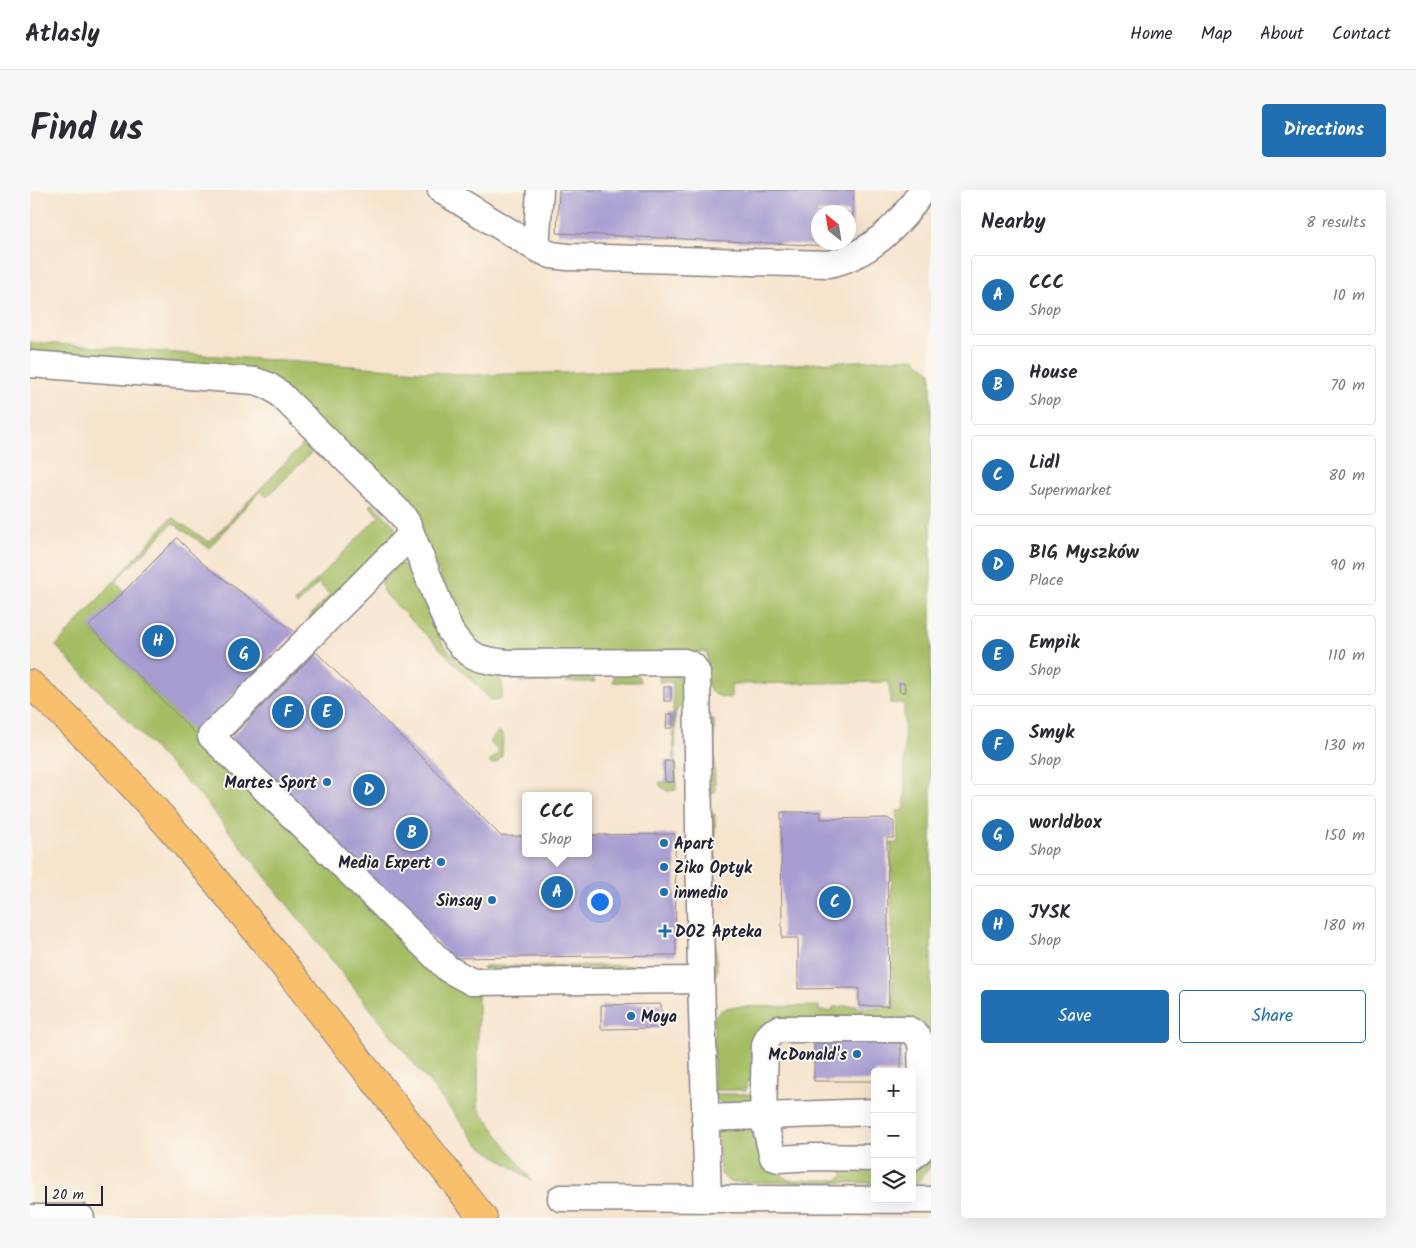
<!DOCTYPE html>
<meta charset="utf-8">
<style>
:root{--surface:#fff;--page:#f7f7f7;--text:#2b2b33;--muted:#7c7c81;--line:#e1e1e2;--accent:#1f6fb2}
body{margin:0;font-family:Kalam,sans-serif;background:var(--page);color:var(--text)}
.controls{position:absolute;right:15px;bottom:15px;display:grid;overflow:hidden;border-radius:5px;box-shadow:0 5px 20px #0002}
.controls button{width:45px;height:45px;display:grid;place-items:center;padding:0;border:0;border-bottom:1px solid var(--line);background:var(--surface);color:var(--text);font:25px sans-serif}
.compass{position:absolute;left:781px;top:15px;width:45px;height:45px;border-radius:50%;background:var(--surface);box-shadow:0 5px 20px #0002;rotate:330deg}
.scale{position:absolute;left:15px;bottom:12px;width:58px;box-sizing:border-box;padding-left:5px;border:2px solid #22223b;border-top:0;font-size:14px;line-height:18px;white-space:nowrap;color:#22223b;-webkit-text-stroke:4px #fbf7ec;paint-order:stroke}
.you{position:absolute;left:569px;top:711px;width:18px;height:18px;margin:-12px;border:4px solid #fff;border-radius:50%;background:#1a73e8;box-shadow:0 0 0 8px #1a73e833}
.badge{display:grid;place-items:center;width:32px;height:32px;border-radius:50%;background:var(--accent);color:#fff;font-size:16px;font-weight:700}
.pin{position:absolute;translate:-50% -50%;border:2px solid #fff;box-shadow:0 1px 5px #0006}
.popup{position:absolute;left:492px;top:602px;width:70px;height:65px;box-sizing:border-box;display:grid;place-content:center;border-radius:5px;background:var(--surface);filter:drop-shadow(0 1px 4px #0005);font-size:16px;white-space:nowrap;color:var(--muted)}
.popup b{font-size:19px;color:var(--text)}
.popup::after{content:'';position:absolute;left:50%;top:100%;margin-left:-10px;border:10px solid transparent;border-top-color:var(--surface)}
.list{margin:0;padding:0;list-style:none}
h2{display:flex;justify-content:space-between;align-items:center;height:65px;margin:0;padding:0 20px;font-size:21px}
h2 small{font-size:16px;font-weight:400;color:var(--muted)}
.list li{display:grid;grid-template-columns:32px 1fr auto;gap:15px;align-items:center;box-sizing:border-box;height:80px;margin:0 10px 10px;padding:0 10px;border:1px solid var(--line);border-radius:5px}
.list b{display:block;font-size:19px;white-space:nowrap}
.list p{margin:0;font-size:16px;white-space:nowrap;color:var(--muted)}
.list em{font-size:16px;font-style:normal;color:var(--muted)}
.actions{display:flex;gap:10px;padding:15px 20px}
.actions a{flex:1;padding:11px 0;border:1px solid var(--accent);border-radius:5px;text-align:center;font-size:18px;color:var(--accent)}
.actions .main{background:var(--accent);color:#fff}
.icon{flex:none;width:28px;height:28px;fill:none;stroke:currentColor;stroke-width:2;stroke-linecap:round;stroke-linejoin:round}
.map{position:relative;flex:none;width:901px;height:1028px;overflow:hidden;border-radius:5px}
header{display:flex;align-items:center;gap:30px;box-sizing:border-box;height:70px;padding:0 25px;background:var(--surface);border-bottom:1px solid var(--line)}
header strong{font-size:24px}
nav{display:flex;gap:28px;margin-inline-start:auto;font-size:18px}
.intro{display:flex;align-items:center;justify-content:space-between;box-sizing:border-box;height:120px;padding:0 30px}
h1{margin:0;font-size:35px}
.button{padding:12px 22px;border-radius:5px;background:var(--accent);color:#fff;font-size:18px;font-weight:700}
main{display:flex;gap:30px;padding:0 30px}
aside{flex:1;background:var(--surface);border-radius:5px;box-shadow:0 5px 20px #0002}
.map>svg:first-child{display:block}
.green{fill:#a4bd63;stroke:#63704f}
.building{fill:#a89dd1;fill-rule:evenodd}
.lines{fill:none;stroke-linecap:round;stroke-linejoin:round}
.minor-casing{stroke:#8c8384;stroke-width:29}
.major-casing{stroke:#8c8384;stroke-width:30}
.minor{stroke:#fff;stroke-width:26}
.major{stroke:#f8bf6c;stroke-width:28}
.poi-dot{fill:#1f6fb2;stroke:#fbf7ec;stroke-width:2}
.labels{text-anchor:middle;stroke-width:4;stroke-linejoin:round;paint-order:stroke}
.poi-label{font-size:16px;font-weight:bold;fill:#22223b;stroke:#fbf7ec;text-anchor:start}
</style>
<header>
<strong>Atlasly</strong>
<nav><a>Home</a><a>Map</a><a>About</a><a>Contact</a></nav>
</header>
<div class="intro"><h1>Find us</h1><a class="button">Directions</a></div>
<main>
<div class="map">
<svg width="901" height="1028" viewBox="0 0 901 1028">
<rect width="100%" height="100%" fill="#fbf7ec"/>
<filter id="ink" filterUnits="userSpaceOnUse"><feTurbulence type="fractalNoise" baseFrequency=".02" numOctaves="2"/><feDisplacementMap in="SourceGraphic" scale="10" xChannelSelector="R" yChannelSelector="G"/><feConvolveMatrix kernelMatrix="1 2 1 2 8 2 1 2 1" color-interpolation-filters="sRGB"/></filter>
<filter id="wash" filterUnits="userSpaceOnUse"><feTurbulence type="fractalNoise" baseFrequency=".0096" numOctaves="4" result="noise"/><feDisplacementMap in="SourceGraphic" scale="20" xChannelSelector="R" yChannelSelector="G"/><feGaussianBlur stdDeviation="1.12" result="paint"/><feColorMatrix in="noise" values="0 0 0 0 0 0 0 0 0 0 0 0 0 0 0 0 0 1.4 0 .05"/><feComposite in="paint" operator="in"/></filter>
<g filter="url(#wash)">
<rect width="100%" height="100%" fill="#f7e4cd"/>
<!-- green -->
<g class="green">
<path d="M 0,152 L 443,185 L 668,179 L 884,168 L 901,182 L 901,893 L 897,849 L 746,828 L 730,891 L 716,891 L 716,900 L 684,900 L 684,828 L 690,821 L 699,817 L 789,816 L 789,821 L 803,821 L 803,817 L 827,815 L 828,818 L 863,817 L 861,653 L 868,653 L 867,621 L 875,620 L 874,513 L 860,513 L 859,492 L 701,494 L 701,508 C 669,507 679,485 677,462 L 482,464 L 449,456 L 431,436 L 392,342 L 226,179 L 0,161 Z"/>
<path d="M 267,238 L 295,265 L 294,271 L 283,261 L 237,307 L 230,301 L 179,358 L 143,333 L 85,392 L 94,401 L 59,437 L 412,787 C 426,799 430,800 448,801 L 448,917 L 501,990 L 448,954 L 175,611 L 26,456 L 142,327 L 179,352 L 275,252 L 263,239 Z"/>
<polygon points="343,314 365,336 364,345 283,430 279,427 300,405 288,393 267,415 265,412 349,326 339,315"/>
<path d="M 371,374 L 380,378 L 382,381 L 411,451 L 418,460 L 432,473 L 469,487 C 474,493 474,502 470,509 L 461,510 L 353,402 L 352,392 L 365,377 Z"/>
<polygon points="588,483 607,484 611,492 583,492 584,487"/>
<polygon points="514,485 517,487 519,492 490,492 493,486"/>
<polygon points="562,485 565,492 536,492 539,486"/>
<polygon points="630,485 648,485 652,488 657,497 656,509 645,523 646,600 637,601 630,596 630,592 644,592 643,492 629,492"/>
<polygon points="679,528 684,530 685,602 680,604"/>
<polygon points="469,541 473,546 472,567 466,573 461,574 459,572 469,562 459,552"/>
<polygon points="682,623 685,625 685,740 687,782 684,786 683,786 680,624"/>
<polygon points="655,775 650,778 452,779 455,776"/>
<path d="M 684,904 L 730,904 L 722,916 C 705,916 692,921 684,904 Z"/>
<polygon points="901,928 901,976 887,993 882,993 882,974"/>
<polygon points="723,937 742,976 758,990 809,990 814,984 804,975 845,974 845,993 699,992 690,983 688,943 691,939"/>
</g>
<g id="blocks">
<!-- building -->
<g class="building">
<path d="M 529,0 L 824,0 L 821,57 L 527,43 ZM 788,22 L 818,22 L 818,52 L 788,52 Z"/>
<polygon points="147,348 172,373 265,442 165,543 59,436"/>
<polygon points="286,462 471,646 496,646 496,663 558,663 558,645 645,644 646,765 422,768 200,548"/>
<polygon points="869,493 874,493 875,502 870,502"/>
<rect x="634" y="497" width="7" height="14"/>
<polygon points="637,524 643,524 643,538 636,538"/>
<polygon points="634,571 643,571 644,592 635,592"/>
<polygon points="751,622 791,622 791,629 857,628 864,632 864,648 857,648 859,816 829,816 829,798 768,799 768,748 752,748"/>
<polygon points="631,814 632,838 571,839 571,815"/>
<polygon points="784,846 871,846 871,882 845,882 845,891 784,891"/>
</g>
</g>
</g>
<g filter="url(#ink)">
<use href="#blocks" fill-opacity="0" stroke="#8c8384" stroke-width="1"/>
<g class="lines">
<defs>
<g id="minor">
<path d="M 411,0 L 506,58 L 521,65 L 538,67 L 799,74 C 838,66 872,34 892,0"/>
<polyline points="506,58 510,0"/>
<path d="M 0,174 L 225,191 L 237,195 L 249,203 L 372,325 L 377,333 L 420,441 C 438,468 448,470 478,473 L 654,472 L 663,476 L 667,483 L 671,790 L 678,1009"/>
<polyline points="381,345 181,546 418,779 442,792 671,790"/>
<polyline points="675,928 845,922"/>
<path d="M 845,968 L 784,967 L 748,969 L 743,967 L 733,926 L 735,855 C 738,846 740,842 749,839 L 877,839 C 898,849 889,861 892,879 C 892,883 895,886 896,889 C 901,903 901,927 891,937 L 890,960 L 882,967"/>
<polyline points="531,1008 901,1010"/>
<polyline points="0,1028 51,1028"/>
</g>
<path id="major" d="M 0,494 C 101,584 187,690 271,797 C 332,874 393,951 453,1028"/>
</defs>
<!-- minor casing -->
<use href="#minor" class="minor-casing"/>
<!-- major casing -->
<use href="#major" class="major-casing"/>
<!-- minor -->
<use href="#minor" class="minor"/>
<!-- major -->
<use href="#major" class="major"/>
</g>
</g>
<!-- markers -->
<g class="poi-dot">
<circle cx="297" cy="592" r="5"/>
<circle cx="634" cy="653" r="5"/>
<circle cx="411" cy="672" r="5"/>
<circle cx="634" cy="677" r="5"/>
<circle cx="634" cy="702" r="5"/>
<circle cx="462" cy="710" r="5"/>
<path d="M632.5 733.5h5v5h5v5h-5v5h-5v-5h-5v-5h5z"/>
<circle cx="601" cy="826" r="5"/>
<circle cx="827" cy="864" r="5"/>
</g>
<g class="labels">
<!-- poi labels -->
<g class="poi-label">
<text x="287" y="598" text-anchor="end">Martes Sport</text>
<text x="644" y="659">Apart</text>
<text x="401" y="678" text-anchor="end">Media Expert</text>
<text x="644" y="683">Ziko Optyk</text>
<text x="644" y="708">inmedio</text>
<text x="452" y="716" text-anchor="end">Sinsay</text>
<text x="645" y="747">DOZ Apteka</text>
<text x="611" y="832">Moya</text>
<text x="817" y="870" text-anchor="end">McDonald's</text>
</g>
</g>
</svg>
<div class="controls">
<button>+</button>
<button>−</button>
<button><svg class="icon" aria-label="layers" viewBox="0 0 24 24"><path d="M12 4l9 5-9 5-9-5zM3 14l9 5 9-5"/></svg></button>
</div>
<svg class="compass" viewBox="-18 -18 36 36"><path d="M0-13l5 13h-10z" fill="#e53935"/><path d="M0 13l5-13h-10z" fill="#7c7c81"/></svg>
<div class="scale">20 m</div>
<div class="you"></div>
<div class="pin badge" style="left:527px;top:702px">A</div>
<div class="popup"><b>CCC</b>Shop</div>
<div class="pin badge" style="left:382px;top:643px">B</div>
<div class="pin badge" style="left:805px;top:712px">C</div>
<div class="pin badge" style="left:339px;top:600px">D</div>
<div class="pin badge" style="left:297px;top:522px">E</div>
<div class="pin badge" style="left:258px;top:522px">F</div>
<div class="pin badge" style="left:214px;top:464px">G</div>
<div class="pin badge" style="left:128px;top:451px">H</div>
</div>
<aside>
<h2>Nearby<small>8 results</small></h2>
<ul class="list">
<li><span class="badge">A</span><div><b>CCC</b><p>Shop</p></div><em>10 m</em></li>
<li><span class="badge">B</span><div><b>House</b><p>Shop</p></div><em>70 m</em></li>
<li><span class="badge">C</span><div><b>Lidl</b><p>Supermarket</p></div><em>80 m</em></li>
<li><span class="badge">D</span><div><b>BIG Myszków</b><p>Place</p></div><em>90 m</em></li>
<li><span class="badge">E</span><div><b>Empik</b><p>Shop</p></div><em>110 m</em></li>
<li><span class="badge">F</span><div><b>Smyk</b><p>Shop</p></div><em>130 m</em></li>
<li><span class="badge">G</span><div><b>worldbox</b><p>Shop</p></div><em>150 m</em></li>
<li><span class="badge">H</span><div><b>JYSK</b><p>Shop</p></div><em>180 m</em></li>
</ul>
<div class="actions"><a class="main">Save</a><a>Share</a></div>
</aside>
</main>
